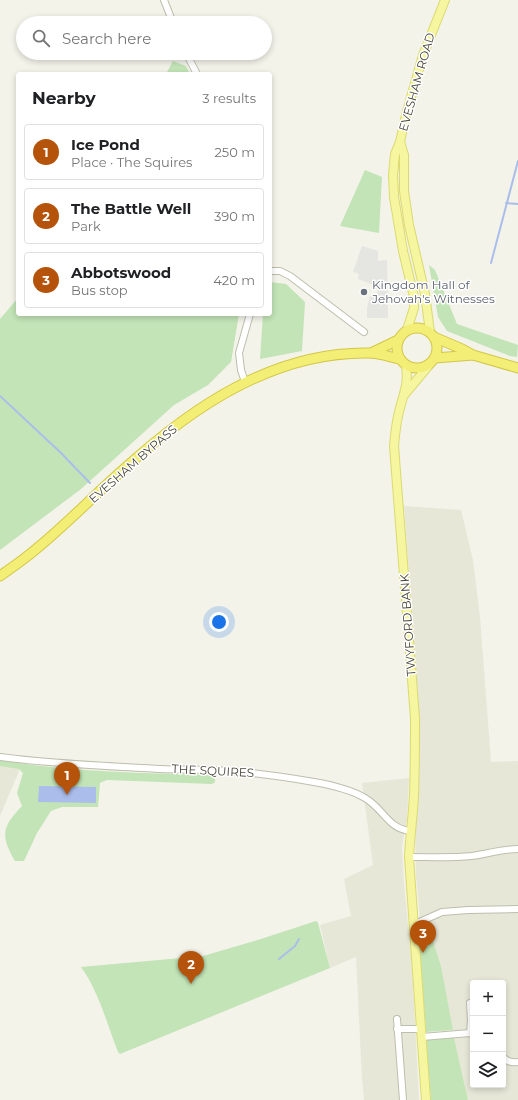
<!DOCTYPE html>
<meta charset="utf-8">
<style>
:root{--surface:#fff;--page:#f2f2f2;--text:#202124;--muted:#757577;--line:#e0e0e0;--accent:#b45309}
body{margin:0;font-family:Montserrat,sans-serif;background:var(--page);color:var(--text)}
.controls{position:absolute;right:12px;bottom:12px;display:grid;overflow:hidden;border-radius:4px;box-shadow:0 2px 6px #0003}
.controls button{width:36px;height:36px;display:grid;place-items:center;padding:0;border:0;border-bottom:1px solid var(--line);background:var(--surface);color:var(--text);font:20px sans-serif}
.you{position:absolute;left:219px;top:622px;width:14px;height:14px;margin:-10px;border:3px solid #fff;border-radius:50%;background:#1a73e8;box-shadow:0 0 0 6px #1a73e833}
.badge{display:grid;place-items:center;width:26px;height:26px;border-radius:50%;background:var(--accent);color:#fff;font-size:13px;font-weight:700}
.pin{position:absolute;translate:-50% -33px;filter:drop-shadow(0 1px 2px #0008)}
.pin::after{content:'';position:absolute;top:21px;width:14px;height:12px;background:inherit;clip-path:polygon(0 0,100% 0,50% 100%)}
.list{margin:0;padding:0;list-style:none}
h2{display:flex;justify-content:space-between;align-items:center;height:52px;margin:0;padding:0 16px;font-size:17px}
h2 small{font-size:13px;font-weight:400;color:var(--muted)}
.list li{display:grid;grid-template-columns:26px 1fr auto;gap:12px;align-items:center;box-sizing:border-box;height:56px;margin:0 8px 8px;padding:0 8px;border:1px solid var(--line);border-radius:4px}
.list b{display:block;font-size:15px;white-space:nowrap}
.list p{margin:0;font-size:13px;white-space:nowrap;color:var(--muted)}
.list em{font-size:13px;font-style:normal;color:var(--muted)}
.icon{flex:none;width:22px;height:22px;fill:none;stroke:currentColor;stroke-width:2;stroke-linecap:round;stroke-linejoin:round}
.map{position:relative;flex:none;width:518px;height:1100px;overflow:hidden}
.search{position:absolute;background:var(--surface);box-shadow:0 2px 6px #0003;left:16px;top:16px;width:256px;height:44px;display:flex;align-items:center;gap:10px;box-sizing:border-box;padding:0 14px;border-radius:22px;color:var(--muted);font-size:15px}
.panel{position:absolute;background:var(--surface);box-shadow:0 2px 6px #0003;left:16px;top:72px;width:256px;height:244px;border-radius:4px}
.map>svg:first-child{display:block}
.residential{fill:#e7e7d8;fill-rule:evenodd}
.green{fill:#c2e4b6}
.parking{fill:#e5e5e1}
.water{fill:#abbeeb}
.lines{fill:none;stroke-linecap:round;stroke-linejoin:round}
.stream{stroke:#abbeeb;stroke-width:2}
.minor-casing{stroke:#bebead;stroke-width:8}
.major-casing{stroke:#dbda70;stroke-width:10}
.highway-casing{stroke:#d2c745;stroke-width:11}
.minor{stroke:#fff;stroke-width:6}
.major{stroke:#f6f6a0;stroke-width:8}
.highway{stroke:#f3ee75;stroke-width:9}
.worship-dot{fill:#6b7280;stroke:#fff;stroke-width:1.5}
.labels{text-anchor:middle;stroke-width:3;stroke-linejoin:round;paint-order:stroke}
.street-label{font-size:12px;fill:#474538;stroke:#fff}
.worship-label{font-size:12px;fill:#5b616d;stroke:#fff;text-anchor:start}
</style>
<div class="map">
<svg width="518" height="1100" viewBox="0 0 518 1100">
<rect width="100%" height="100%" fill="#f3f3ea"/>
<!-- residential -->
<g class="residential">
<path d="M 404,506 L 461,510 L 473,560 L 480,617 L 491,762 L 518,761 L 518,1100 L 468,1100 L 454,1038 L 441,966 L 429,930 L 425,928 L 421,931 L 416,876 L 415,836 L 419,745 L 418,695 ZM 473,983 L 503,983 L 503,1085 L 473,1085 Z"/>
<polygon points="0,765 20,769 0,816"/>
<polygon points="409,778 407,819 402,847 404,884 412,964 419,1100 364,1100 362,1078 356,957 330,968 320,925 351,916 344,879 373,865 362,783"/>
</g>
<!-- green -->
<g class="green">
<polygon points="173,61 186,66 190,74 166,74"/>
<polygon points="365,170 382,177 379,233 340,226"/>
<polygon points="429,265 435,270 457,324 518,345 517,357 510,356 447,331 438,317"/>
<polygon points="270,282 286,284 305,302 302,351 260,359 263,314 270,314"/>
<polygon points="18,298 18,314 239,314 231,362 208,385 174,405 81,489 0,550 0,319"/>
<path d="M 0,760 C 69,772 139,773 209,775 L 215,779 L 215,782 L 212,784 L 107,780 L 100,783 L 98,807 L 62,807 L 51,811 L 37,833 L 24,861 L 15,861 C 0,835 2,827 22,806 L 17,793 L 23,773 L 19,769 L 0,766 Z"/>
<path d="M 316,921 L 318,923 L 330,968 L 120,1054 L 118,1052 C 107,1024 99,992 81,967 L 203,956 L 261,939 Z"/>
<polygon points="425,928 429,929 441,966 453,1030 426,1032 419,937 421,931"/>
<polygon points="454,1038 468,1100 431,1100 426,1040"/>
</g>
<!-- parking -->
<polygon class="parking" points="362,246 378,251 378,261 387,260 388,318 367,318 367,308 370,296 376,298 379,287 358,279 359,274 353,272"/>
<!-- water -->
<polygon class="water" points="39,786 96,787 96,803 38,802"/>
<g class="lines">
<!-- stream -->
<g class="stream">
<polyline points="506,203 518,204"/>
<polyline points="491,263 518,161"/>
<polyline points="0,396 60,452 90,483"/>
<polyline points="279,959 295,946 299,939"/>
</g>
<defs>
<g id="minor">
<polyline points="164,0 173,23"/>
<polyline points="186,53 197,74"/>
<polyline points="270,271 280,271 290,276 364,332"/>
<polyline points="245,382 241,370 239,353 250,314"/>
<path d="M 0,757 C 53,764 107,766 160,769 C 183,770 206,769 230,771 C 258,773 286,777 314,782 C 331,785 350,789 365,798 C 384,809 387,828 410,831"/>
<path d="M 409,857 C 430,857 451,858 472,856 C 487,854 502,849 518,849"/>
<polyline points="415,924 442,912 468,910 518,909"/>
<polyline points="397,1019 403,1100"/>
<polyline points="397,1029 422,1029"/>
<polyline points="470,1033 471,1020 470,1003"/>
<polyline points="422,1037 470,1033 473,1035"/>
<path d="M 503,1057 C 507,1062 512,1063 518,1062"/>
</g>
<g id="major">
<polyline points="400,142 404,155 404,191 409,225 425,294 430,332"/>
<polyline points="407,330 414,308 414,297 403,251 394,197 393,175 395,154 400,142 406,115 423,55 445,0"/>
<path d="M 406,366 C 409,385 403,394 399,412 C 396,423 395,435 394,446 L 415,718 C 415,744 415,769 414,795 C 413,816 410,836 409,857 L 426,1100"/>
<polyline points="405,394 430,364"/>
</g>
<g id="highway">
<circle cx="417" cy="348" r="20"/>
<polyline points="434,337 462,349 473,355 518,368"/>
<polyline points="371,353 398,340"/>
<polyline points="435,358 473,355"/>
<path d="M 0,576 C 10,569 20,562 30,554 C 63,528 92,497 124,469 C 192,407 274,351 370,353 C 379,353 390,357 399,359"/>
</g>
</defs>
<!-- minor casing -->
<use href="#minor" class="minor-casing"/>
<!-- major casing -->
<use href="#major" class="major-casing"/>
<!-- highway casing -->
<use href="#highway" class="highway-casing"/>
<!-- minor -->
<use href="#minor" class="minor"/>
<!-- major -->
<use href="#major" class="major"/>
<!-- highway -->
<use href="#highway" class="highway"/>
</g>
<!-- markers -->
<circle class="worship-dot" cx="364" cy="292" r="4"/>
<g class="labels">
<!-- street labels -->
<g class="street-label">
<text transform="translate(417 82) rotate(-74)" y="4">EVESHAM ROAD</text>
<text transform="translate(133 464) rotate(-41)" y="4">EVESHAM BYPASS</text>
<text transform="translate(408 625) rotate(-94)" y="4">TWYFORD BANK</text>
<text transform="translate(213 771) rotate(3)" y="4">THE SQUIRES</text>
</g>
<!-- worship labels -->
<g class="worship-label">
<text x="372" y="289">Kingdom Hall of<tspan x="372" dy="14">Jehovah's Witnesses</tspan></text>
</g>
</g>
</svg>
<div class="controls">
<button>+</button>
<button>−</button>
<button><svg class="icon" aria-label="layers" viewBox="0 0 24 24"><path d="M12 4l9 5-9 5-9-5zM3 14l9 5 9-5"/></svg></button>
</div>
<div class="you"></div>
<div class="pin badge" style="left:67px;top:795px">1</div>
<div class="pin badge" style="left:191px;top:984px">2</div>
<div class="pin badge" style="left:423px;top:953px">3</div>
<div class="search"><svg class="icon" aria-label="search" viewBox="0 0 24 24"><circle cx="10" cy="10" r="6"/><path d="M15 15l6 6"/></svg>Search here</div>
<section class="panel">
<h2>Nearby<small>3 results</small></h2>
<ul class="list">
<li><span class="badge">1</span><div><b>Ice Pond</b><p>Place · The Squires</p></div><em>250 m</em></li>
<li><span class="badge">2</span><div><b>The Battle Well</b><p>Park</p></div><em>390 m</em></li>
<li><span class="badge">3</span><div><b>Abbotswood</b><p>Bus stop</p></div><em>420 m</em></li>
</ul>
</section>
</div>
